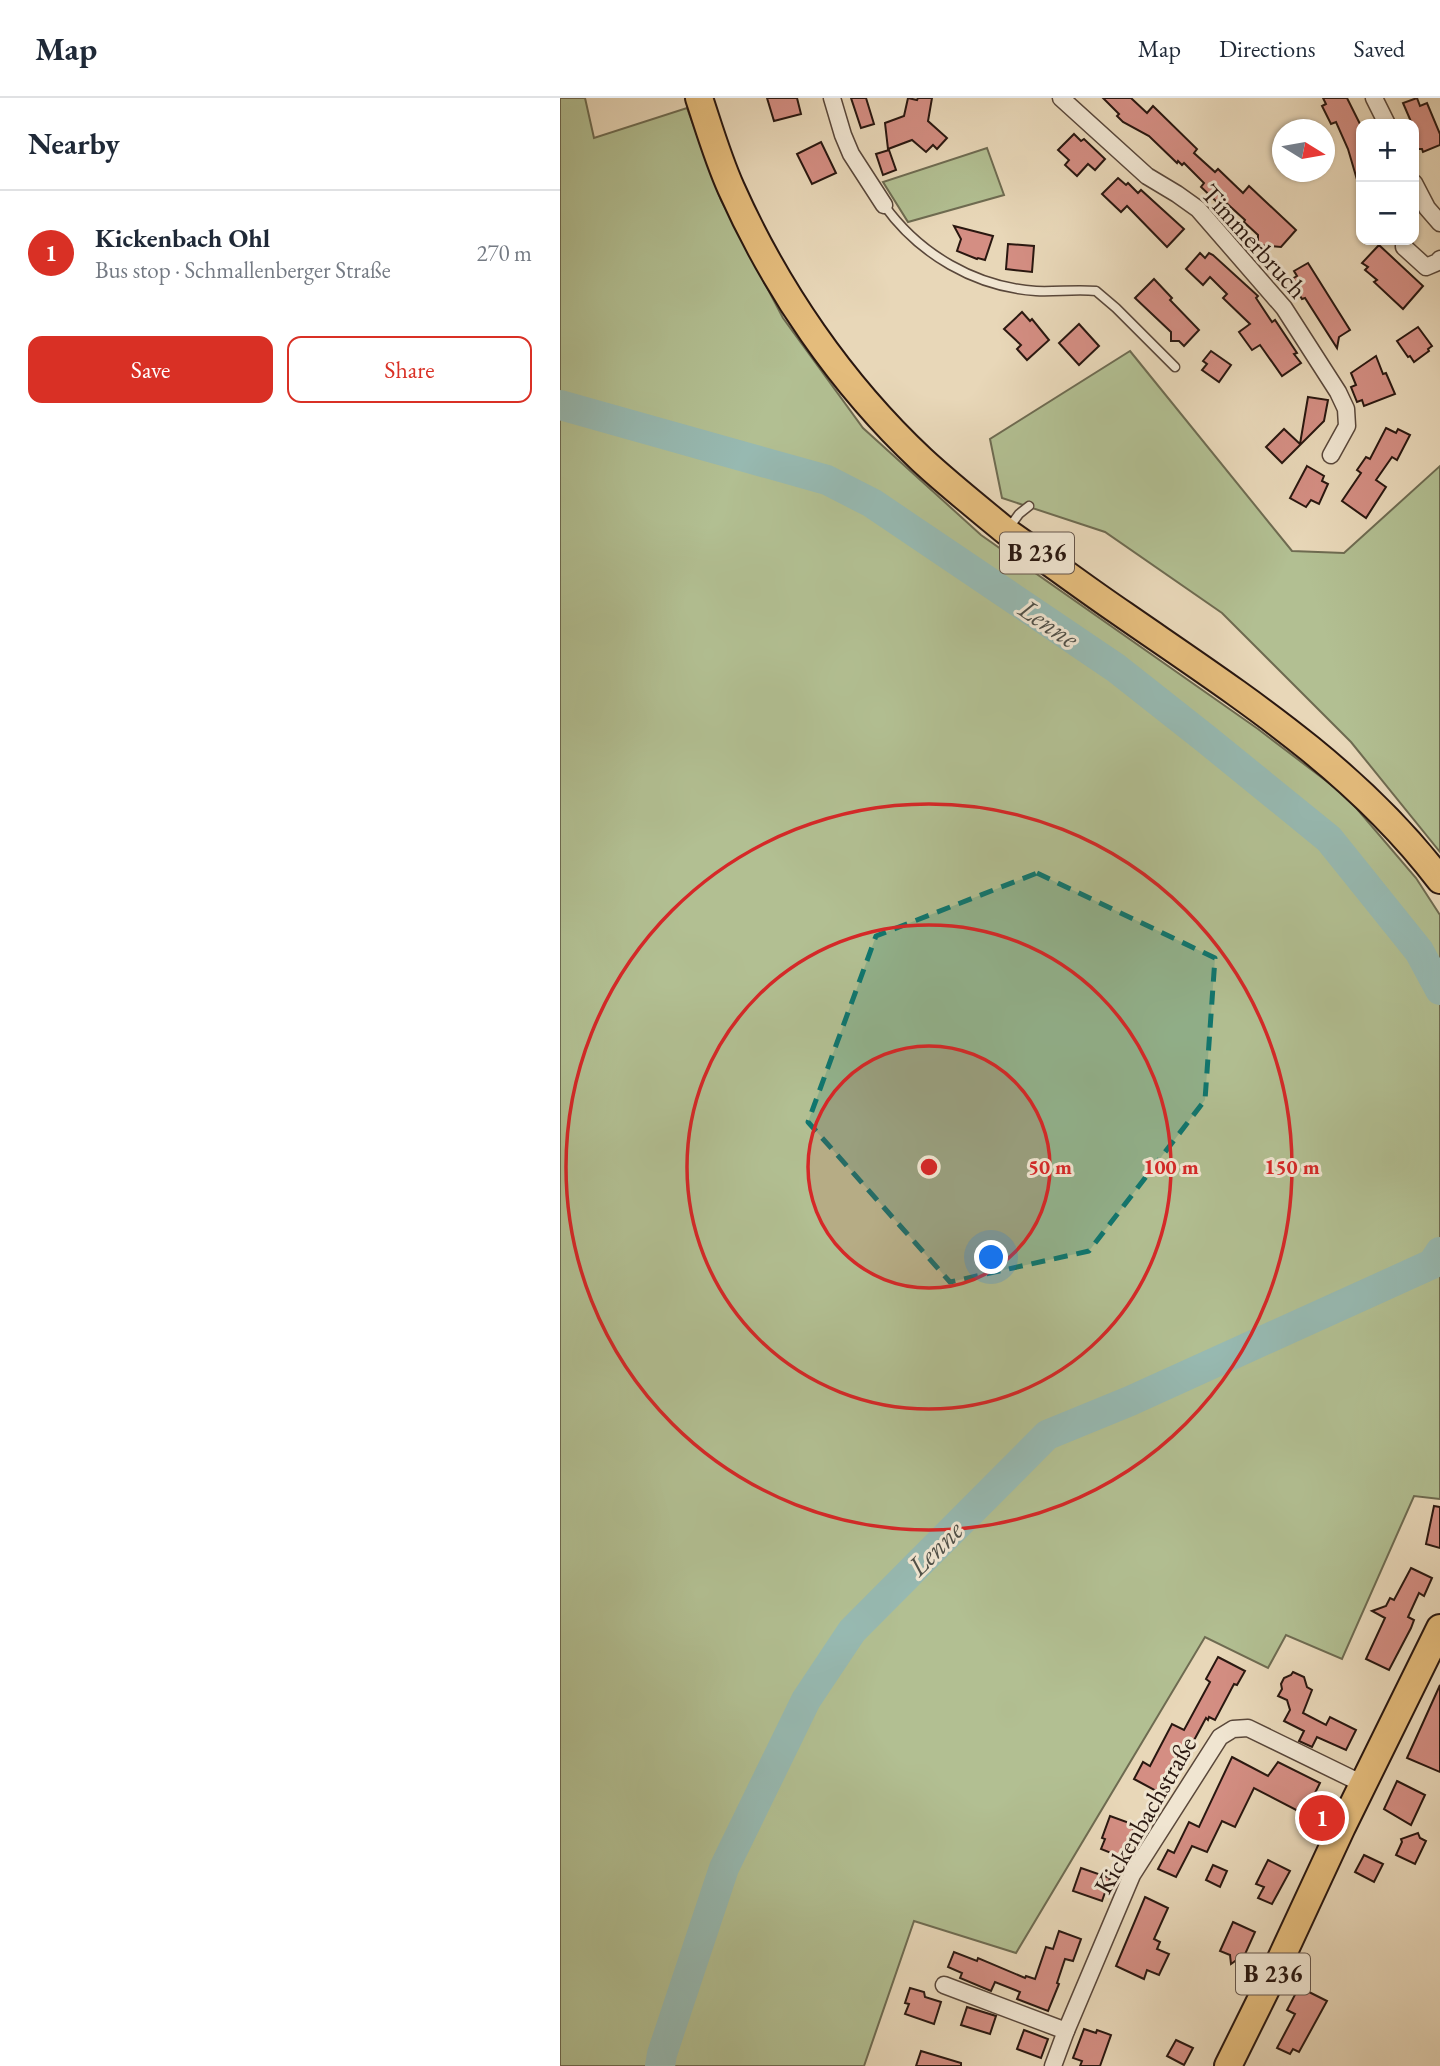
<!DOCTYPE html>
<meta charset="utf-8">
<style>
:root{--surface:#fff;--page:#f6f6f7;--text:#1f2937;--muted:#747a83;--line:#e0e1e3;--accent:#d93025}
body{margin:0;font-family:"EB Garamond",serif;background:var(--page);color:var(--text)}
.controls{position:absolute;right:21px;top:21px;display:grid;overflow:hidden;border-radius:14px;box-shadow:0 2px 5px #0004}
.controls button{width:63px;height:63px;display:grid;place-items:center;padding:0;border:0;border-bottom:2px solid var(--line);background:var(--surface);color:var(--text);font:35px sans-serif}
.compass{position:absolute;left:712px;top:21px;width:63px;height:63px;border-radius:50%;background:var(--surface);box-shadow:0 2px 5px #0004;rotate:101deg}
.you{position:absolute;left:432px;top:1160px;width:24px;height:24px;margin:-18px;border:5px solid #fff;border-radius:50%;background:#1a73e8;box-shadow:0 0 0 10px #1a73e833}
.badge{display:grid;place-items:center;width:46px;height:46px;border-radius:50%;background:var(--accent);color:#fff;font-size:23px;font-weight:700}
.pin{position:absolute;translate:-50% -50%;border:4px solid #fff;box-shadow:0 2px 7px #0006}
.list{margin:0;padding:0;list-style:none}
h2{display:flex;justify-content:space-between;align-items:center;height:91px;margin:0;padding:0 28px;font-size:30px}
h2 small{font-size:23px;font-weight:400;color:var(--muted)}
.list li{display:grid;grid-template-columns:46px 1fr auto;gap:21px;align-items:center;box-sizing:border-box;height:126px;padding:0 28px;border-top:2px solid var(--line)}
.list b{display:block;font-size:26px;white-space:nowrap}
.list p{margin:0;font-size:23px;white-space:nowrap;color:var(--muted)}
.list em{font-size:23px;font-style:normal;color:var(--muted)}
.actions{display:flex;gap:14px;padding:21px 28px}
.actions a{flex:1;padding:16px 0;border:2px solid var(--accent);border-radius:14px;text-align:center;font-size:24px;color:var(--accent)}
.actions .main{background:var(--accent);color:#fff}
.map{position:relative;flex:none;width:880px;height:1968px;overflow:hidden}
header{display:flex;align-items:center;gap:42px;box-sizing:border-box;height:98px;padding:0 35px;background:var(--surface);border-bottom:2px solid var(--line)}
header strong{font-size:33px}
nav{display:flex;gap:38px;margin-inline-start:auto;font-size:24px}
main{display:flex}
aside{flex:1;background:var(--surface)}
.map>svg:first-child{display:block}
.green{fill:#b2bf92;stroke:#6e6b51;stroke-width:2}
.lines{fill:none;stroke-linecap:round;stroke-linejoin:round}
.river{stroke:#97b9b1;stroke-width:30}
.building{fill:#d48e83;stroke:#291710;stroke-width:2}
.lane-casing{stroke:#59473a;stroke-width:11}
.street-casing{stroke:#59473a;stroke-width:19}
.primary-casing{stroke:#291710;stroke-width:30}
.lane{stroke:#f0e5d1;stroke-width:8}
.street{stroke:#f0e5d1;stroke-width:16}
.primary{stroke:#e4bc7c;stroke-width:26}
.marked{fill:#0f766e;fill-opacity:0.2;stroke:#0f766e;stroke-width:5;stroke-dasharray:14 9;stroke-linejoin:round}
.ring{fill:none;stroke:#d62828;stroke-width:3.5}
.labels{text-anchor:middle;stroke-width:6;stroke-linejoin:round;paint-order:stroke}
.shield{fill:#f0e5d1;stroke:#65554a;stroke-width:2}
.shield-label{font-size:24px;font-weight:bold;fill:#291710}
.street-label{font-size:26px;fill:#291710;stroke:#f0e5d1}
.water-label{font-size:28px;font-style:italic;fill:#505048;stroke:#f0e5d1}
.centre{fill:#d62828;stroke:#f0e5d1;stroke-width:3.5}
.ring-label{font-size:21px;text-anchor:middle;font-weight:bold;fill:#d62828;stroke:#f0e5d1;stroke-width:6;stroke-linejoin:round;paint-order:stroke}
</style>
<header>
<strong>Map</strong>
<nav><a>Map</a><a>Directions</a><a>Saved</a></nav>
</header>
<main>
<aside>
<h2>Nearby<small></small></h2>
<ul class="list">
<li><span class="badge">1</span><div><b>Kickenbach Ohl</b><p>Bus stop · Schmallenberger Straße</p></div><em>270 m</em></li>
</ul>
<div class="actions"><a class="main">Save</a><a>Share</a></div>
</aside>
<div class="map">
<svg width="880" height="1968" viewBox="0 0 880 1968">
<rect width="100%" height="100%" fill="#e8d7b8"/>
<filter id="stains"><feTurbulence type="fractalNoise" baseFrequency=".00286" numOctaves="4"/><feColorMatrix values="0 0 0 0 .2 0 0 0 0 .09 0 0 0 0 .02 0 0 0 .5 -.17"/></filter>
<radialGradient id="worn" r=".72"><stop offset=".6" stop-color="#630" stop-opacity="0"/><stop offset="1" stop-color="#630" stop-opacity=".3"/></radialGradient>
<!-- green -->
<g class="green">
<polygon points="0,0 25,0 34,40 127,10 161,102 223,220 303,330 421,437 698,631 786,698 856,780 880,817 880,1401 854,1398 782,1561 726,1537 708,1570 645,1539 456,1855 354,1823 304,1968 0,1968"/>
<polygon points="427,50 444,97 348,124 323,84"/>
<polygon points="570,253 732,453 784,455 880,368 880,754 791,644 662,515 545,434 442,400 430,341"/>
</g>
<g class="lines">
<!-- river -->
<g class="river">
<polyline points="0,307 267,382 312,405 556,570 646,641 769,741 859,853 880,892"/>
<polyline points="100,1968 102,1956 164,1770 246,1602 292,1533 487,1337 570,1303 872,1166 880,1154"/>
</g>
</g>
<!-- building -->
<g class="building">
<polygon points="207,0 237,0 241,16 214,23"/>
<polygon points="291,0 306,0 314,26 301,30"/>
<polygon points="348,0 357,2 358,0 372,0 368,23 387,40 377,51 373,47 366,54 352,42 328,51 325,25 344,18"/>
<polygon points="543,0 571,0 587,15 593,8 637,51 634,55 655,74 658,71 683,95 689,88 736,132 721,149 698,147 698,137 684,124 685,122 663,102 659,106 641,89 644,85 624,65 622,67 618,63 617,65 589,38 563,24 557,18 559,16"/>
<polygon points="763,0 787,0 801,28 801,85 798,85 788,51 776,24 771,26 762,8 766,6"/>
<polygon points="857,0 860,8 867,5 880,36 880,47 863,54 862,51 854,51 854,26 852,26 843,5"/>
<polygon points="514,36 521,43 524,41 545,61 535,72 528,66 517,78 505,67 509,62 498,52"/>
<polygon points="261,44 276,75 252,86 237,56"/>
<polygon points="329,52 336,72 323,77 316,56"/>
<polygon points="558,80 566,87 568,85 578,95 581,92 624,131 607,149 567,108 561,114 542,96"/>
<polygon points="394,128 433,138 425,162 418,160 417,161 397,153 401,141"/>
<polygon points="448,146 474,148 472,174 446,171"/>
<polygon points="819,147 863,188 843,211 814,184 817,182 805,172 808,169 802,165"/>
<polygon points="640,155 645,160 649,155 653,157 698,198 696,200 712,224 715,222 737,255 734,256 741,265 722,278 700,247 692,252 679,234 690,226 663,200 667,196 650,179 643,187 626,171"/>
<polygon points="748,165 790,232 779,239 777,250 745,200 742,201 730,182 737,178 734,173"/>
<polygon points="594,181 612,200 610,202 639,232 624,248 619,243 611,243 611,234 575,200"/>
<polygon points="462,214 470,223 472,221 489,242 467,262 457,251 461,247 444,231"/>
<polygon points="519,226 539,248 519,267 499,245"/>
<polygon points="858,229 872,248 868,251 869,253 854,264 850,258 848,259 837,243"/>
<polygon points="651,253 671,267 659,284 642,272 647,266 643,263"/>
<polygon points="816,258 823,276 826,275 835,296 804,308 802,302 797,304 791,289 796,287 791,275"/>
<polygon points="748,299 768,302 764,323 722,365 706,349 724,331 740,346"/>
<polygon points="826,330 836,335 838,331 850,337 837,362 832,359 816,382 826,389 806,420 782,403 801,375 797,372 806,359 810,361"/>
<polygon points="747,368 764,378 762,383 768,386 759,406 751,402 746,409 730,400"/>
<polygon points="874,1408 880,1409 880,1450 866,1446"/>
<polygon points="851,1470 872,1480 864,1498 859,1495 848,1519 854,1522 851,1530 829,1572 806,1561 825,1520 812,1513 826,1508 830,1500 834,1502"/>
<polygon points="658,1559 685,1573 677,1587 674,1586 655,1622 649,1619 648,1622 646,1620 625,1659 621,1656 617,1663 614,1662 598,1694 574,1681 583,1664 590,1668 612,1626 624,1632 650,1584 646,1581"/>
<polygon points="733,1574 744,1579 747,1589 752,1592 743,1615 766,1627 770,1619 796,1632 786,1652 757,1639 752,1649 739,1643 744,1633 724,1623 730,1612 727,1602 718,1598 722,1591 721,1586 724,1580 731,1577"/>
<polygon points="880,1587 880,1674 847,1660"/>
<polygon points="672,1659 708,1678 718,1664 760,1685 752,1701 766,1708 752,1734 741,1728 746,1717 694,1690 675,1729 662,1723 647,1754 632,1748 616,1779 598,1771 608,1752 614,1755 629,1724 639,1729"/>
<polygon points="837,1683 865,1697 851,1727 824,1711"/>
<polygon points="550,1718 575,1727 567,1749 565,1748 561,1759 541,1751 545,1741 542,1740"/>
<polygon points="858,1735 860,1740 866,1743 855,1766 836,1757 842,1744 841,1741"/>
<polygon points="804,1757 823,1766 814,1784 795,1774"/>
<polygon points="708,1762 730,1773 712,1806 698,1800 704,1789 696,1786"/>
<polygon points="653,1767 667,1773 660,1789 646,1782"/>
<polygon points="521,1770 550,1780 542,1803 513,1793"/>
<polygon points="585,1799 608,1810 594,1841 600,1844 597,1851 609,1856 599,1877 587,1872 584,1881 556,1868"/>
<polygon points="673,1824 695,1834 682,1863 678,1861 671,1866 670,1857 660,1853"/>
<polygon points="499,1833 521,1841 513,1863 505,1861 497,1885 499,1886 488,1913 457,1901 460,1894 435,1884 431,1893 400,1880 402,1875 388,1869 394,1854 417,1863 418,1860 465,1880 466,1878 475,1881 486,1849 493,1851"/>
<polygon points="739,1889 767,1903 739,1954 733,1951 730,1956 717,1950 735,1916 727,1912"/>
<polygon points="350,1890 364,1894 365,1899 381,1904 374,1926 345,1916 349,1906 345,1905"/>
<polygon points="407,1909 436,1918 430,1936 401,1927"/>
<polygon points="524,1931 536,1935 537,1932 551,1937 540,1968 520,1968 522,1963 513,1960"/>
<polygon points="464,1932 488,1941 481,1960 457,1951"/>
<polygon points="616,1942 633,1950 624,1967 607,1958"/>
<polygon points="361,1953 401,1965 401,1968 356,1968"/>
</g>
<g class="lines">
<defs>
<g id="lane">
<path d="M 324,107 C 359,156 415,189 476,193 C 496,194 516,191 536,193 L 556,210 L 615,269"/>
<polyline points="448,431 459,416 469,408"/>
</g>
<g id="street">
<polyline points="272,0 283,37 291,56 324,107"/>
<polyline points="501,0 587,78 617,96 638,111 724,210 778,294 786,311 787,328 771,357"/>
<polyline points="814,0 827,26"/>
<polyline points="854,85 867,110 880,125"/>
<polyline points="844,142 844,149 866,169 878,164 880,161"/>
<polyline points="384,1887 506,1933"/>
<polyline points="493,1968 506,1933 572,1777 660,1639 673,1631 688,1630 803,1686"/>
</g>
<g id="primary">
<path d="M 139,0 C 149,30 158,61 171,90 C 216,191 281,286 362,362 C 389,387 418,410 447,434 C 486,461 524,490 564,517 C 678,596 795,670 880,782"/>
<polyline points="668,1968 717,1869 782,1729 880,1530"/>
</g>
</defs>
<!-- lane casing -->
<use href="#lane" class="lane-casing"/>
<!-- street casing -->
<use href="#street" class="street-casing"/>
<!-- primary casing -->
<use href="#primary" class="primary-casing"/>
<!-- lane -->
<use href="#lane" class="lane"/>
<!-- street -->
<use href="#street" class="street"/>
<!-- primary -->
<use href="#primary" class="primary"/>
</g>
<!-- marked area -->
<path class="marked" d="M 477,775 L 655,860 L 645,1002 L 529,1153 L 390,1184 L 248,1024 L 316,838 Z"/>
<!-- distance rings -->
<circle cx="369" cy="1069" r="121" fill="#d62828" fill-opacity=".12"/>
<g class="ring">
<circle cx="369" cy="1069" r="121"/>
<circle cx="369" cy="1069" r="242"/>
<circle cx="369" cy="1069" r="363"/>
</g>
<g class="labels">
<!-- shield labels -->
<g class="shield">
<rect x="440" y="434.5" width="74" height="41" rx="5"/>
<rect x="676" y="1855.5" width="74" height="41" rx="5"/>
</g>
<g class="shield-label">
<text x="477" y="463">B 236</text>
<text x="713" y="1884">B 236</text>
</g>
<!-- street labels -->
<g class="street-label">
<text transform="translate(694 143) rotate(48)" y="9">Timmerbruch</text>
<text transform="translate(585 1717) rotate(-60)" y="9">Kickenbachstraße</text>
</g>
<!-- water labels -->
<g class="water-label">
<text transform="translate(489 525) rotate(34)" y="10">Lenne</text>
<text transform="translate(375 1450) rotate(-45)" y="10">Lenne</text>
</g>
</g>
<circle cx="369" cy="1069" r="10" class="centre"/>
<g class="ring-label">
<text x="490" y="1076">50 m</text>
<text x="611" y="1076">100 m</text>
<text x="732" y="1076">150 m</text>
</g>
<rect width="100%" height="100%" filter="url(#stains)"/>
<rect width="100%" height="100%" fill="url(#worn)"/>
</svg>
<div class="controls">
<button>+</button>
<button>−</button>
</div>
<svg class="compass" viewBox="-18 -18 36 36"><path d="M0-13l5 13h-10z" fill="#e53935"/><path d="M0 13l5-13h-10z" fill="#747a83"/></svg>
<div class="you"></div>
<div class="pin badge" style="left:762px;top:1720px">1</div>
</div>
</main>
